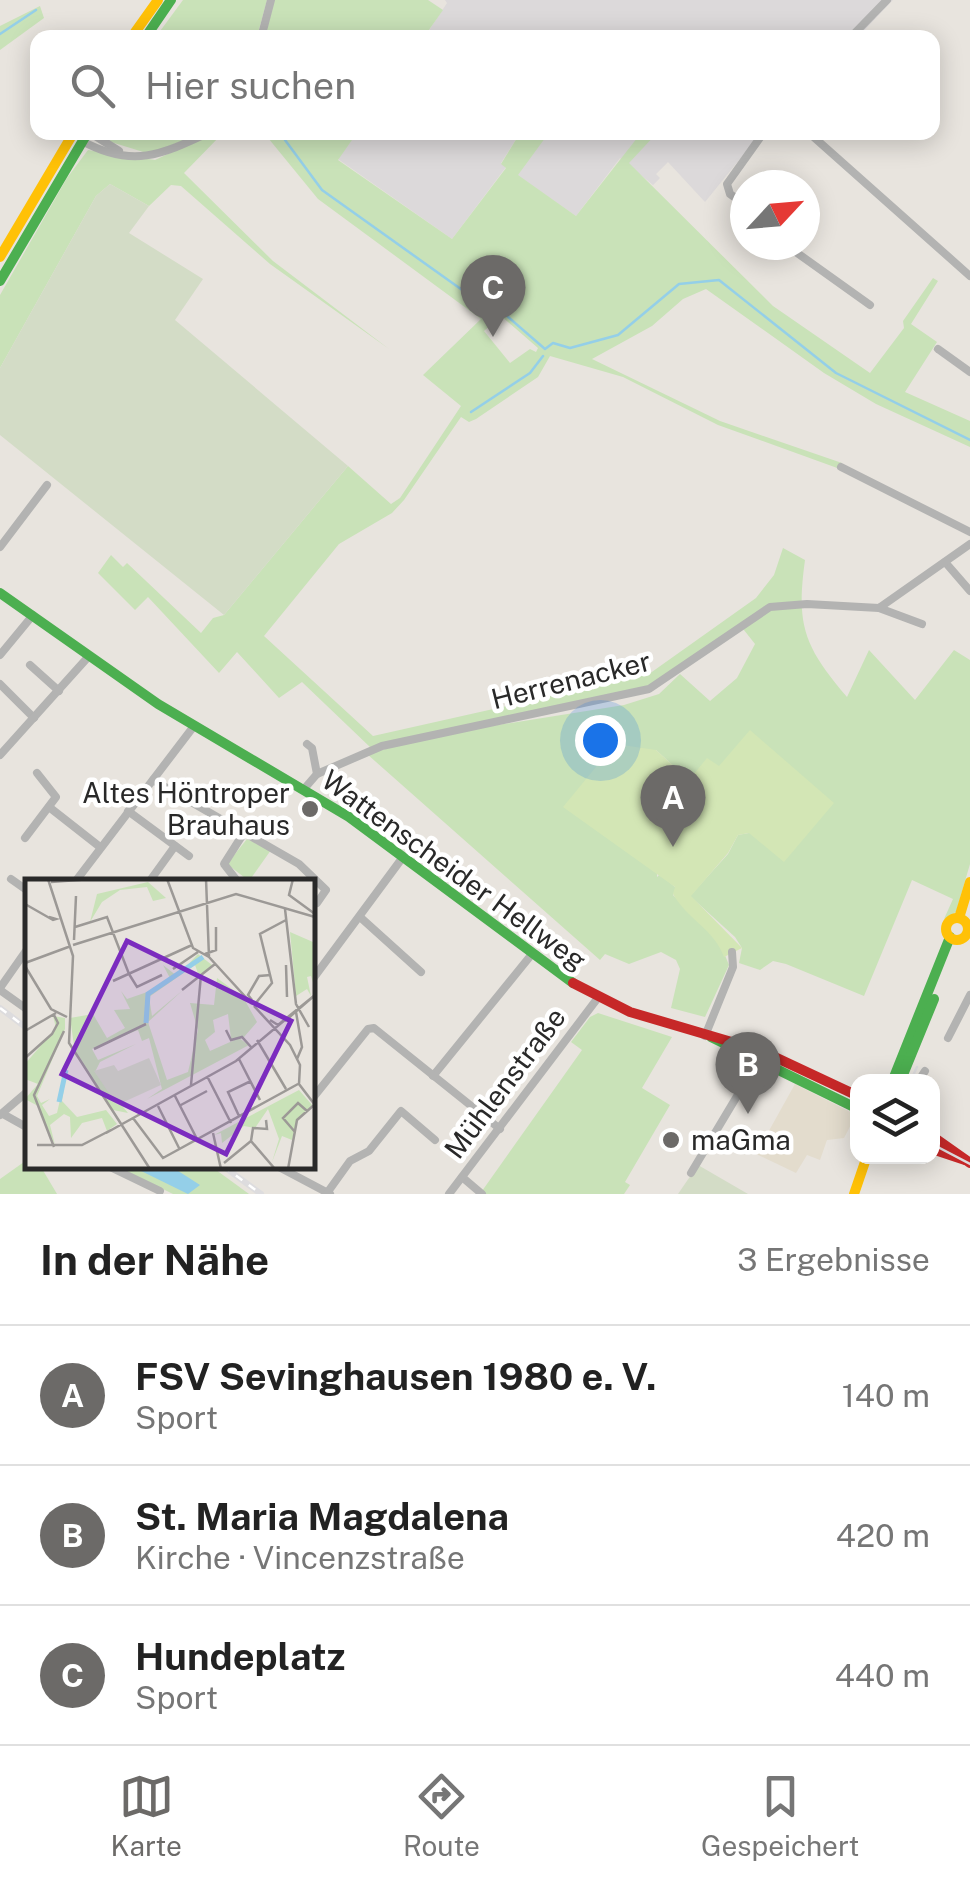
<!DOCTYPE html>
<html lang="de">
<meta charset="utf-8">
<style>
:root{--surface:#fff;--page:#f2f2f2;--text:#222;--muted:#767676;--line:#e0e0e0;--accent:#6c6a68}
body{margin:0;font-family:"Public Sans",sans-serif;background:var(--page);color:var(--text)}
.controls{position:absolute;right:30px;bottom:30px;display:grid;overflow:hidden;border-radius:20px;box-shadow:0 5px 25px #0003}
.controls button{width:90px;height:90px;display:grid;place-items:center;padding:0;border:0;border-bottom:2px solid var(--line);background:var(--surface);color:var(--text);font:50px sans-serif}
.compass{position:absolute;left:730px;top:170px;width:90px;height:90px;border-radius:50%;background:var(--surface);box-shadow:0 5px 25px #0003;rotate:64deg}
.you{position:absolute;left:600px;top:740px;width:35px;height:35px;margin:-25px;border:8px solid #fff;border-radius:50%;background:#1a73e8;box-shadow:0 0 0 15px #1a73e833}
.badge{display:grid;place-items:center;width:65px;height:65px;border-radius:50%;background:var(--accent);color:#fff;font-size:32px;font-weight:700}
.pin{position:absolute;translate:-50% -82px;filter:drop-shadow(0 2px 5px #0008)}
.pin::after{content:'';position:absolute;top:52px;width:35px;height:30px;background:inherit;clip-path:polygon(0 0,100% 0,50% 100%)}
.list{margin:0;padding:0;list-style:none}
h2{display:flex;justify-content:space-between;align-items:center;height:130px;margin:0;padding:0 40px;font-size:42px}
h2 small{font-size:32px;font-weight:400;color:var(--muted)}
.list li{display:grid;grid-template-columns:65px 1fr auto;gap:30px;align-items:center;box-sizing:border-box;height:140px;padding:0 40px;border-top:2px solid var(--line)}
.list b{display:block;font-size:38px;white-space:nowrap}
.list p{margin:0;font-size:32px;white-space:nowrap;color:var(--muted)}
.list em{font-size:32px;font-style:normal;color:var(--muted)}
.icon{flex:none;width:55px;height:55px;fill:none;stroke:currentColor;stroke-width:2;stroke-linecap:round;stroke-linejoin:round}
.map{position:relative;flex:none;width:970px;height:1194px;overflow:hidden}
.search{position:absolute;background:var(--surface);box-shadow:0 5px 25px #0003;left:30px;right:30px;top:30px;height:110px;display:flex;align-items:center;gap:25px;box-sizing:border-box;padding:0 35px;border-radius:20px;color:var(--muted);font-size:38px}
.sheet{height:550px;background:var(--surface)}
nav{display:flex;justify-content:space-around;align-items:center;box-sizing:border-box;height:140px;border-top:2px solid var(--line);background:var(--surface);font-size:28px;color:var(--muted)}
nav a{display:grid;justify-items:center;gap:5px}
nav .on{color:var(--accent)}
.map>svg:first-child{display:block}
.industrial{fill:#dcd9da}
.education{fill:#e3dccd}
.green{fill:#c9e2b8;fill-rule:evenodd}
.cemetery{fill:#d3dcc6}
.pitch{fill:#d3e6b5}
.water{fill:#94cfe8}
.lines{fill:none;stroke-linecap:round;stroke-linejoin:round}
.stream{stroke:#94cfe8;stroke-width:2.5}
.street{stroke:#b3b3b2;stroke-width:8}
.fast{stroke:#4caf50;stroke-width:10}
.slow{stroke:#ffc107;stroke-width:10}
.jam{stroke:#c62828;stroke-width:10}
.tram{stroke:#dddcde;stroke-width:2.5}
.rail-casing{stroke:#dddcde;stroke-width:6}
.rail{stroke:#fff;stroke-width:2.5;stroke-dasharray:8;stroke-linecap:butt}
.poi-dot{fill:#6c6a68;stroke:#fff;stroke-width:4}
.labels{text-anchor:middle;stroke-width:9;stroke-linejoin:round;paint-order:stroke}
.street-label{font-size:28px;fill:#292929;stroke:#fff}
.poi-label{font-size:28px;fill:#292929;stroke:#fff;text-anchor:end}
.inset-river{fill:none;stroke:#94cfe8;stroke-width:5}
.inset-road{fill:none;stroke:#9c9996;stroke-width:2.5}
.view{fill:#7b2cbf;fill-opacity:0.15;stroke:#7b2cbf;stroke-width:5}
.inset-edge{fill:none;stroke:#292929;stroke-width:5}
</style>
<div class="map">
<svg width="970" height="1194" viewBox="0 0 970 1194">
<rect width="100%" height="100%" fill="#e8e4de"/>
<!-- industrial -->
<g class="industrial">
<polygon points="445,0 893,0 858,37 424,38 447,3"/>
<polygon points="357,133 520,133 501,163 506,167 452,239 338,159"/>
<polygon points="546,133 761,133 705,202 668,162 656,174 660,178 653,185 620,158 576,216 517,175"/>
</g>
<!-- education -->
<polygon class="education" points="795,1084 856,1115 844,1138 827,1140 820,1160 807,1155 796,1173 756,1154"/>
<!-- green -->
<g class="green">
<polygon points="183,0 267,0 257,37 155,38"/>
<polygon points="273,0 428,0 443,10 424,37 263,38"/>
<polygon points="40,6 44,18 0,50 0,26"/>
<polygon points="102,132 203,133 153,155 111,142"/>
<polygon points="213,133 221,135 184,173 273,261 389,349 270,264 181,186 171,185 149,206 110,184 96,196 0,368 0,295 67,178 88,150 155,160"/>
<path d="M 264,133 L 357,133 L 338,160 L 452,239 L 506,168 L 501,164 L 520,133 L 548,134 L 518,175 L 576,216 L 641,133 L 657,133 L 629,163 L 773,306 L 870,373 L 904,328 L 903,321 L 933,278 L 938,281 L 911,324 L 937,342 L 905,392 L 970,421 L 970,447 L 876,404 L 824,373 L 706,289 L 683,299 L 652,326 L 592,359 L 720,421 L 842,463 L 840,469 L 718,425 L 623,377 L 550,356 L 538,377 L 476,419 L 469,422 L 461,417 L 404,500 L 392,513 L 339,544 L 264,636 L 373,736 L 649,674 L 756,598 L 774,575 L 783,548 L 805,560 C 796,626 804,646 847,697 L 869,650 L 915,700 L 954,650 L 970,660 L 970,864 L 956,912 L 944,919 L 953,899 L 912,880 L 864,996 L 786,964 L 773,961 L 760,970 L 739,963 L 742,948 L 735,937 L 690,896 L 728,854 L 738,835 L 749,833 L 719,766 L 689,780 L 656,750 L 657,877 L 660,874 L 676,888 L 673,895 L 719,941 L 729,965 L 705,1017 L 671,1008 L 680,969 L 676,960 L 661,952 L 629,964 L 605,954 L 600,960 L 367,754 L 441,734 L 624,705 L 659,694 L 680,674 L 710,701 L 737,678 L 755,644 L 740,625 L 653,686 L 371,748 L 302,682 L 279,698 L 237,652 L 219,673 L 148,597 L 135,610 L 98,573 L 111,555 L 123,567 L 127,563 L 201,633 L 213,618 L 224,615 L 348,466 L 391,504 L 400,498 L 461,406 L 423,375 L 481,319 L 318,199 ZM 501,316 L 538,348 L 536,352 L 530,349 L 510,363 L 484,331 Z"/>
<polygon points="247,839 271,850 249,881 227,864"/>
<polygon points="598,1013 672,1037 642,1088 670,1105 625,1182 630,1185 624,1194 486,1194 482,1191 582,1050 571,1042 590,1017"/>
<polygon points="24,1162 29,1169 41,1167 57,1194 0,1194 0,1179"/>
<polygon points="118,1167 212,1167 249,1194 173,1194"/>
</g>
<!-- cemetery -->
<g class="cemetery">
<polygon points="110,184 149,206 129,233 203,279 175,320 348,466 224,615 0,435 0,368 96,196"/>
<polygon points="698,1165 748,1194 678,1194"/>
</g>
<!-- pitch -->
<path class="pitch" d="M 750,730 L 834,803 L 784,862 L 749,833 L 738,835 L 728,853 L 691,896 L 742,948 L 724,957 C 714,929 688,920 673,894 L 675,887 L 563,807 L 615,744 L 656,750 L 689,780 L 707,758 L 719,766 Z"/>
<!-- water -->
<polygon class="water" points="133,1167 172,1167 200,1185 188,1194"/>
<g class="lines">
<!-- stream -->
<g class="stream">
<polyline points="0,34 36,10"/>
<polyline points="285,140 322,190 486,307"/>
<polyline points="491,302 545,349 553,343 570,348 618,335 679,284 719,280 836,373 970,440"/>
<polyline points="471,412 530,373 543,356"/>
</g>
<!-- street -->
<g class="street">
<polyline points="695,37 696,38"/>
<polyline points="261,38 271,0"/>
<polyline points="850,38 887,0"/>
<polyline points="89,132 119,151"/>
<polyline points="808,132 970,276"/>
<path d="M 82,141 C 133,169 163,154 210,132"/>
<polyline points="745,205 730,194 727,184 764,132"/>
<polyline points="786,245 870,305"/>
<polyline points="938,349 970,372"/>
<polyline points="841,467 970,532"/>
<polyline points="0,547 47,485"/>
<polyline points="945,562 970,591"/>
<polyline points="879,608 922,624"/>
<polyline points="0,655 33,615"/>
<polyline points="30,665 59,691"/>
<polyline points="0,684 34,718"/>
<polyline points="307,744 312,748 317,774"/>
<polyline points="0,755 89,656"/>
<polyline points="153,780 299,864 326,890 317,903"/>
<polyline points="304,789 317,774 382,746 649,689 770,607 807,604 879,608 970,544"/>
<polyline points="49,807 100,847"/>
<polyline points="128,811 189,856"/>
<polyline points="25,838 56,797 37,773"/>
<polyline points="11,879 28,891"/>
<polyline points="75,882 194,726"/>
<polyline points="149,882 175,846"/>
<polyline points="238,882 224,864 245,831"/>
<polyline points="360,917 421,972"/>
<polyline points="968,931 970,932"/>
<polyline points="312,980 403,857"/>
<polyline points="0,988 28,948"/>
<polyline points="0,990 28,1010"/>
<polyline points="705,1036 733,967 732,952"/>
<polyline points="948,1038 970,995"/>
<polyline points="433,1076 532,954"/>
<polyline points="918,1082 925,1071"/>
<polyline points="312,1099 368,1029 374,1028 500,1129"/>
<polyline points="3,1114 28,1128"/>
<polyline points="0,1115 28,1091"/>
<polyline points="108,1166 160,1191"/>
<polyline points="277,1166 330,1194"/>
<polyline points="691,1173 761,1056"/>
<polyline points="462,1177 482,1194"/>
<polyline points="327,1193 350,1161 369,1151 401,1111 435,1140"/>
<polyline points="449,1194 597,999"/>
</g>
<!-- fast -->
<g class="fast">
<polyline points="145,38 171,0"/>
<polyline points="0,281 88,132"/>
<polyline points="0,593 158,704 349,817 573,983"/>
<polyline points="711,1037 858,1109"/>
<polyline points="892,1082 950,937"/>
<polyline points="900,1082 934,999"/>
</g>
<!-- slow -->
<g class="slow">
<polyline points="131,38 158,0"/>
<polyline points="0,257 74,132"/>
<polyline points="959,918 970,882"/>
<circle cx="957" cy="929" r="11"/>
<polyline points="854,1194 867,1156"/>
</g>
<!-- jam -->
<g class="jam">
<polyline points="573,983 630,1012 762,1051 858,1096"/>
<polyline points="932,1136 970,1163"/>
<polyline points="932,1149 965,1160"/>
</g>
<!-- tram -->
<g class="tram">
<polyline points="910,1082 917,1067"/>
<polyline points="932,1144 970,1164"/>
</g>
<defs>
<g id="rail">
<polyline points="0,1008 28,1029"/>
<polyline points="223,1166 261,1194"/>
</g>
</defs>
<!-- rail casing -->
<use href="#rail" class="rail-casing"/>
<!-- rail -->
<use href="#rail" class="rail"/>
</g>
<!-- markers -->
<g class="poi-dot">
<circle cx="310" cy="809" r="10"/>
<circle cx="671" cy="1140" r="10"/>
</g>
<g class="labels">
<!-- street labels -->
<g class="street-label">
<text transform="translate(571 680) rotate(-14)" y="10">Herrenacker</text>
<text transform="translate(454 870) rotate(36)" y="10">Wattenscheider Hellweg</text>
<text transform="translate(505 1083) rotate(-53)" y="10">Mühlenstraße</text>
</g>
<!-- poi labels -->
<g class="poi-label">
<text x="290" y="803">Altes Höntroper<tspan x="290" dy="32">Brauhaus</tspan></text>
<text x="691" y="1150" text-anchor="start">maGma</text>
</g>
</g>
<!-- overview -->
<g transform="translate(25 879)">
<rect width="290" height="290" fill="#e8e4de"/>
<path d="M 123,3 L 141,19 L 128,22 L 122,8 L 95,11 L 77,23 L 65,43 L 72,15 ZM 265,53 L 288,63 L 290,58 L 290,110 L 286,97 L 282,98 L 286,117 L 282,110 L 271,117 ZM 173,75 L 187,86 L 174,97 L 170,86 L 124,118 L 127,137 L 158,111 L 123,143 L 142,201 L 163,193 L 173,151 L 165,124 L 189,126 L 192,99 L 218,118 L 232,143 L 219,158 L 206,160 L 203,135 L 188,141 L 190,153 L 180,161 L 185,172 L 214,159 L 224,166 L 122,220 L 137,210 L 124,159 L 117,162 L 113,151 L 67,170 L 73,181 L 111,165 L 75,183 L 70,193 L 103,234 L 88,231 L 50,173 L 45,139 L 68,135 L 82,159 L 100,149 L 89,131 L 105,130 L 96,112 L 102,120 L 131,110 L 146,101 L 138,86 L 152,97 ZM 28,137 L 40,139 L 40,150 L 12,217 L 16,224 L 25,220 L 17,226 L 24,237 L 32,234 L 42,190 L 37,222 L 52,238 L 81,231 L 92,245 L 82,252 L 77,239 L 57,244 L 46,259 L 45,238 L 39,235 L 25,246 L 30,266 L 13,227 L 0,220 L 13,205 L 0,200 L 0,185 L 31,149 ZM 274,211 L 287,226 L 272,240 L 267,261 L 257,257 L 247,283 L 254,260 L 243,230 L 230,249 L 219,247 L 197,264 L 196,254 L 189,256 Z" fill="#c9e2b8"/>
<path d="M 124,179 L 136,206 L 92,226 L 69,192 L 89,186 L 93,192 Z" fill="#d3dcc6"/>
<path class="inset-river" d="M 121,144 L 123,115 L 178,78M 34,223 L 41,191"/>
<path class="inset-road" d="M 23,0 L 48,77 L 44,164 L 125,290M 142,0 L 168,69 L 184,78M 181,0 L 184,78 L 227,125M 268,0 L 264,16 L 290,35M 26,3 L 67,0M 0,25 L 28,41 L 31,40 L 24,38M 260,30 L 271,125 L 284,148M 50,48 L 82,38 L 104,95M 49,61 L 51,17M 48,66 L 211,15 L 290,38M 180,75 L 191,71 L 191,48M 0,84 L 46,67M 261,86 L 262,118M 0,87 L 26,130 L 42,138M 148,90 L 173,73M 104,95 L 112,108 L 137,96M 88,102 L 167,66M 157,111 L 190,85M 227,121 L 223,116 L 234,97 L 246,96M 230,125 L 247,104 L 235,55 L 261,41M 229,127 L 265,166 L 275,186 L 274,205 L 290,226M 271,133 L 277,168 L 272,180M 245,141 L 253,146 L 290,116M 260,142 L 290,116M 201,151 L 206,161 L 217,158 L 226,168M 0,152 L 31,134M 232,161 L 261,210M 69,170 L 121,145M 0,179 L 27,155 L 33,144 L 29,136M 214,180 L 235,221M 182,197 L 206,244M 166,206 L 176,96M 150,217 L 173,262M 133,227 L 155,271M 154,227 L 182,212M 214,237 L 203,213 L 226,202M 108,239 L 138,279 L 273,205M 241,241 L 242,250 L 228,249 L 226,262 L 250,290M 270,253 L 258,239 L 273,224 L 282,232M 81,254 L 211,182 L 261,140M 188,254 L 196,290M 12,266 L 57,266 L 86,251M 29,268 L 9,216 L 39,152M 199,284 L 226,262M 263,290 L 272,241 L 289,226"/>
<path class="view" d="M 102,62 L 266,142 L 201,275 L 37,195 Z"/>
<rect width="290" height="290" class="inset-edge"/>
</g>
</svg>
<div class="controls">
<button><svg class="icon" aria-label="layers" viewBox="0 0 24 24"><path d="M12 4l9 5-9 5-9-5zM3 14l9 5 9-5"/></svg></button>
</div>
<svg class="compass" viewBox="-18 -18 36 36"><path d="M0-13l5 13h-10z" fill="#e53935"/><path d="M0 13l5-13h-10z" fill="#767676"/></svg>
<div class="you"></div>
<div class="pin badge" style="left:673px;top:847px">A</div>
<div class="pin badge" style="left:748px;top:1114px">B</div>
<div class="pin badge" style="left:493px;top:337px">C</div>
<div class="search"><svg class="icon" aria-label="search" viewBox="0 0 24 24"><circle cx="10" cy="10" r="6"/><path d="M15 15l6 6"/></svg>Hier suchen</div>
</div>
<section class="sheet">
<h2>In der Nähe<small>3 Ergebnisse</small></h2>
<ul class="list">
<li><span class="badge">A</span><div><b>FSV Sevinghausen 1980 e. V.</b><p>Sport</p></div><em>140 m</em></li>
<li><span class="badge">B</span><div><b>St. Maria Magdalena</b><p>Kirche · Vincenzstraße</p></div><em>420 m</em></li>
<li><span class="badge">C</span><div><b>Hundeplatz</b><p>Sport</p></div><em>440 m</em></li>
</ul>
</section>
<nav>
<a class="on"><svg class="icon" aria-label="map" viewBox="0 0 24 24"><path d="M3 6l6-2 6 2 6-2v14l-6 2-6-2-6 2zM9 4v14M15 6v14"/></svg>Karte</a>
<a><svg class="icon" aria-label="directions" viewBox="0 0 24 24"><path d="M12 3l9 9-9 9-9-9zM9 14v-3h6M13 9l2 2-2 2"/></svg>Route</a>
<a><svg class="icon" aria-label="saved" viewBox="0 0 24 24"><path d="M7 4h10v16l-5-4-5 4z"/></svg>Gespeichert</a>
</nav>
